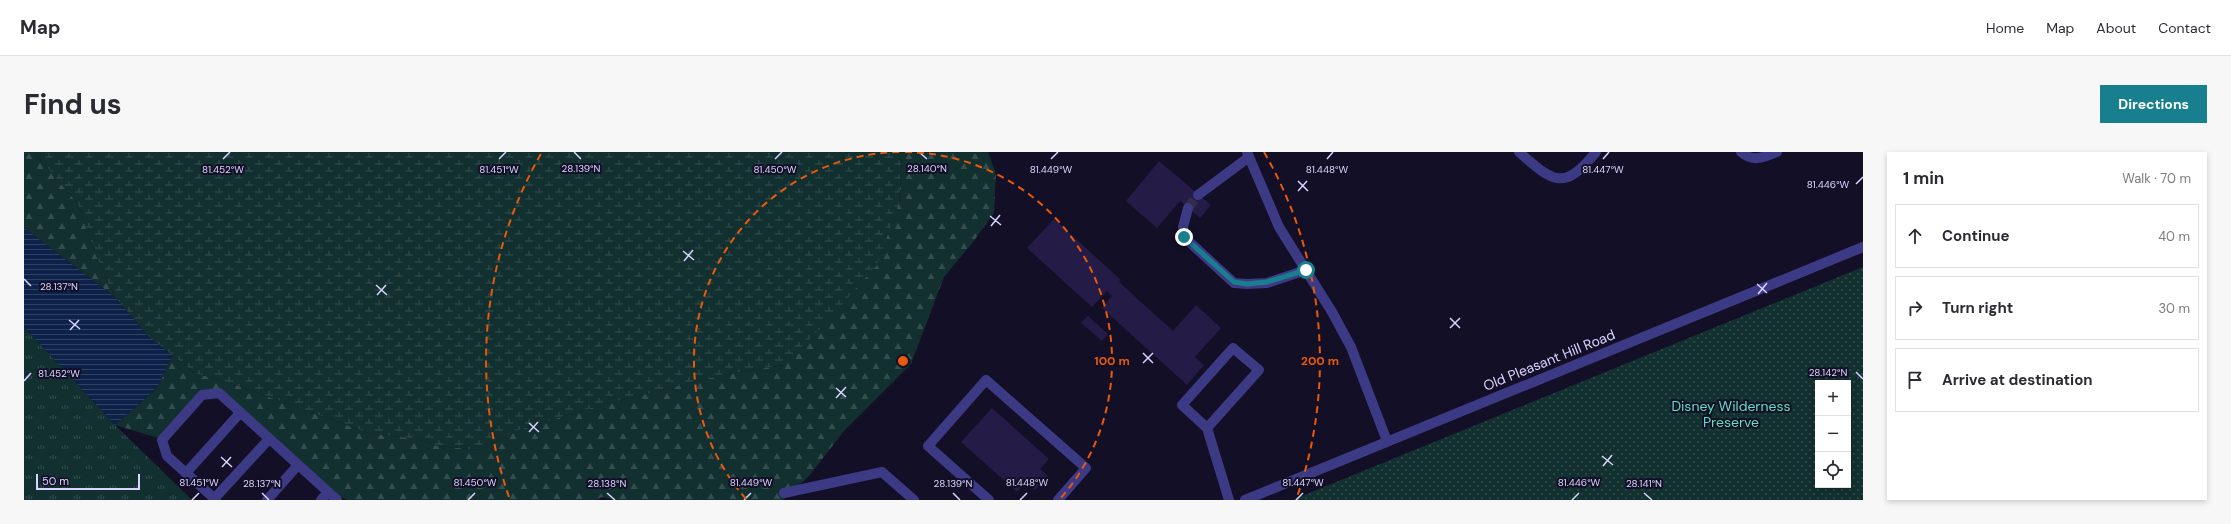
<!DOCTYPE html>
<meta charset="utf-8">
<style>
:root{--surface:#fff;--page:#f7f7f7;--text:#2b2b33;--muted:#7c7c81;--line:#e1e1e2;--accent:#187f8f}
body{margin:0;font-family:"DM Sans",sans-serif;background:var(--page);color:var(--text)}
.controls{position:absolute;right:12px;bottom:12px;display:grid;overflow:hidden;border-radius:0px;box-shadow:0 2px 6px #0003}
.controls button{width:36px;height:36px;display:grid;place-items:center;padding:0;border:0;border-bottom:1px solid var(--line);background:var(--surface);color:var(--text);font:20px sans-serif}
.scale{position:absolute;left:12px;bottom:10px;width:104px;box-sizing:border-box;padding-left:4px;border:2px solid #d9d4ff;border-top:0;font-size:11px;line-height:14px;white-space:nowrap;color:#d9d4ff;-webkit-text-stroke:3px #130f26;paint-order:stroke}
.stop{position:absolute;width:12px;height:12px;margin:-9px;border:3px solid #187f8f;border-radius:50%;background:#fff}
.stop.end{background:#187f8f;border-color:#fff;box-shadow:0 1px 4px #0008}
.list{margin:0;padding:0;list-style:none}
h2{display:flex;justify-content:space-between;align-items:center;height:52px;margin:0;padding:0 16px;font-size:17px}
h2 small{font-size:13px;font-weight:400;color:var(--muted)}
.list li{display:grid;grid-template-columns:26px 1fr auto;gap:12px;align-items:center;box-sizing:border-box;height:64px;margin:0 8px 8px;padding:0 8px;border:1px solid var(--line);border-radius:0px}
.list b{display:block;font-size:15px;white-space:nowrap}
.list em{font-size:13px;font-style:normal;color:var(--muted)}
.icon{flex:none;width:22px;height:22px;fill:none;stroke:currentColor;stroke-width:2;stroke-linecap:round;stroke-linejoin:round}
.map{position:relative;flex:none;width:1839px;height:348px;overflow:hidden;border-radius:0px}
header{display:flex;align-items:center;gap:24px;box-sizing:border-box;height:56px;padding:0 20px;background:var(--surface);border-bottom:1px solid var(--line)}
header strong{font-size:19px}
nav{display:flex;gap:22px;margin-inline-start:auto;font-size:14px}
.intro{display:flex;align-items:center;justify-content:space-between;box-sizing:border-box;height:96px;padding:0 24px}
h1{margin:0;font-size:28px}
.button{padding:10px 18px;border-radius:0px;background:var(--accent);color:#fff;font-size:14px;font-weight:700}
main{display:flex;gap:24px;padding:0 24px}
aside{flex:1;background:var(--surface);border-radius:0px;box-shadow:0 2px 6px #0003}
.map>svg:first-child{display:block}
.grass{fill:url(#grass-tufts)}
.forest{fill:url(#forest-firs)}
.wetland{fill:url(#wetland-marsh)}
.park{fill:url(#park-dots);fill-rule:evenodd}
.water{fill:url(#water-rules)}
.building{fill:#241b47}
.lines{fill:none;stroke-linecap:round;stroke-linejoin:round}
.minor-tunnel{stroke:#312d47;stroke-width:10;stroke-dasharray:10 5;stroke-linecap:butt}
.minor{stroke:#3d3a85;stroke-width:10}
.route{stroke:#187f8f;stroke-width:5}
.ticks{fill:none;stroke:#d9d4ff;stroke-width:1.5}
.ring{fill:none;stroke:#e8590c;stroke-width:2;stroke-dasharray:7 5}
.labels{text-anchor:middle;stroke-width:4;stroke-linejoin:round;paint-order:stroke}
.street-label{font-size:14px;fill:#d9d4ff;stroke:#130f26}
.park-label{font-size:14px;fill:#5fe0c0;stroke:#130f26}
.ticks-label{font-size:10px;text-anchor:middle;fill:#d9d4ff;stroke:#130f26;stroke-width:4;stroke-linejoin:round;paint-order:stroke}
.centre{fill:#e8590c;stroke:#130f26;stroke-width:2}
.ring-label{font-size:12px;text-anchor:middle;font-weight:bold;fill:#e8590c;stroke:#130f26;stroke-width:4;stroke-linejoin:round;paint-order:stroke}
</style>
<header>
<strong>Map</strong>
<nav><a>Home</a><a>Map</a><a>About</a><a>Contact</a></nav>
</header>
<div class="intro"><h1>Find us</h1><a class="button">Directions</a></div>
<main>
<div class="map">
<svg width="1839" height="348" viewBox="0 0 1839 348">
<defs>
<pattern id="grass-tufts" width="24" height="20" patternUnits="userSpaceOnUse"><rect width="24" height="20" fill="#12302f"/><path d="M3 7l-1-3M5 7V3M7 7l1-3M15 17l-1-3M17 17v-4M19 17l1-3" fill="none" stroke="#344d4e"/></pattern>
<pattern id="forest-firs" width="22" height="20" patternUnits="userSpaceOnUse"><rect width="22" height="20" fill="#12302f"/><path d="M5 1l3.5 6h-7zM16 11l3.5 6h-7z" fill="#344d4e"/></pattern>
<pattern id="wetland-marsh" width="20" height="14" patternUnits="userSpaceOnUse"><rect width="20" height="14" fill="#12302f"/><path d="M1 5h8M5 5V1M11 12h8M15 12V8" fill="none" stroke="#344d4e"/></pattern>
<pattern id="park-dots" width="8" height="8" patternUnits="userSpaceOnUse"><rect width="8" height="8" fill="#12302f"/><path d="M2 2h.1M6 6h.1" fill="none" stroke="#344d4e" stroke-width="1.8" stroke-linecap="round"/></pattern>
<pattern id="water-rules" width="6" height="5" patternUnits="userSpaceOnUse"><rect width="6" height="5" fill="#0c2248"/><path d="M0 2.5h6" fill="none" stroke="#2f4163"/></pattern>
</defs>
<rect width="100%" height="100%" fill="#130f26"/>
<!-- grass -->
<polygon class="grass" points="0,175 91,273 168,348 0,348"/>
<!-- forest -->
<g class="forest">
<polygon points="0,0 10,0 54,52 70,99 91,145 0,76"/>
<polygon points="878,0 964,0 972,22 970,61 949,90 920,125 887,212 820,279 785,324 759,348 590,348 578,345 572,348 323,348 308,341 207,248 187,243 157,260 134,286 91,273 122,246 135,232 148,203 171,221 212,233 345,281 393,287 414,294 456,298 491,279 570,255 698,223 759,213 875,51"/>
</g>
<!-- wetland -->
<polygon class="wetland" points="10,0 878,0 875,51 853,113 797,176 759,213 698,223 570,255 491,279 456,298 414,294 393,287 345,281 212,233 171,221 125,185 91,145 70,99 54,52"/>
<!-- park -->
<path class="park" d="M 1839,115 L 1839,348 L 1268,348 ZM 1794,231 L 1824,231 L 1824,333 L 1794,333 Z"/>
<!-- water -->
<polygon class="water" points="0,76 91,145 125,185 148,203 135,232 122,246 91,273 0,175"/>
<!-- building -->
<g class="building">
<polygon points="1135,9 1187,53 1176,66 1156,49 1133,76 1102,49"/>
<polygon points="1030,67 1097,128 1095,130 1149,179 1172,153 1197,176 1171,205 1180,213 1163,233 1078,156 1088,144 1083,139 1068,155 1003,96"/>
<polygon points="1064,164 1084,182 1078,189 1057,171"/>
<polygon points="968,256 1025,307 1016,317 1024,324 1011,338 1002,330 993,340 937,290"/>
</g>
<g class="lines">
<!-- minor-tunnel -->
<polyline class="minor-tunnel" points="1164,56 1174,43"/>
<!-- minor -->
<g class="minor">
<polyline points="1223,0 1255,75 1308,160 1327,195 1363,289"/>
<path d="M 1495,0 C 1530,31 1540,39 1572,0"/>
<path d="M 1717,0 C 1730,11 1739,5 1753,0"/>
<polyline points="1174,43 1225,5"/>
<polyline points="1164,56 1159,75 1160,85 1210,131 1223,132 1243,131 1282,118"/>
<polyline points="1183,276 1235,218 1209,196 1158,253 1183,276 1205,348"/>
<polyline points="162,321 216,261"/>
<polyline points="760,341 858,320 890,348"/>
<polyline points="190,347 245,287"/>
<polyline points="192,348 143,304 138,288 178,243 195,241 313,348"/>
<polyline points="243,348 274,313"/>
<polyline points="297,348 304,340"/>
<polyline points="965,348 904,294 962,228 1062,316 1034,348"/>
<polyline points="1221,348 1839,95"/>
</g>
</g>
<g class="lines">
<!-- route -->
<polyline class="route" points="1160,85 1210,130 1223,132 1243,130 1282,118"/>
</g>
<!-- ticks -->
<path class="ticks" d="M 550,0 L 557,7M 895,0 L 903,7M 199,7 L 206,0M 475,7 L 482,0M 751,7 L 758,0M 1027,7 L 1034,0M 1303,7 L 1309,0M 1579,7 L 1585,0M 1274,29 L 1284,39M 1832,32 L 1839,25M 1274,39 L 1283,29M 966,64 L 977,73M 967,74 L 976,63M 659,99 L 670,108M 660,109 L 669,98M 0,127 L 7,134M 1733,132 L 1743,141M 352,133 L 363,143M 1734,142 L 1743,131M 353,143 L 362,133M 1426,166 L 1436,176M 45,168 L 56,177M 1426,176 L 1436,166M 46,178 L 55,168M 1119,201 L 1129,211M 1119,211 L 1129,201M 1832,220 L 1839,227M 0,229 L 7,221M 812,236 L 822,245M 812,246 L 822,235M 505,271 L 515,280M 505,280 L 514,270M 1578,304 L 1589,313M 197,305 L 208,315M 1579,314 L 1588,303M 198,315 L 207,305M 238,341 L 245,348M 583,341 L 591,348M 929,341 L 936,348M 1620,341 L 1628,348M 168,348 L 175,341M 444,348 L 451,341M 720,348 L 727,341M 996,348 L 1003,341M 1272,348 L 1279,341M 1548,348 L 1555,341"/>
<!-- distance rings -->
<g class="ring">
<path d="M722 347A209 209 0 0 1 877 0M881 0A209 209 0 0 1 1036 347"/>
<path d="M485 345A417 417 0 0 1 518 0M1240 0A417 417 0 0 1 1273 345"/>
</g>
<g class="labels">
<!-- street labels -->
<g class="street-label">
<text transform="translate(1525 208) rotate(-22)" y="5">Old Pleasant Hill Road</text>
</g>
<!-- park labels -->
<g class="park-label">
<text x="1707" y="259">Disney Wilderness<tspan x="1707" dy="16">Preserve</tspan></text>
</g>
</g>
<g class="ticks-label">
<text x="557" y="20">28.139°N</text>
<text x="903" y="20">28.140°N</text>
<text x="199" y="21">81.452°W</text>
<text x="475" y="21">81.451°W</text>
<text x="751" y="21">81.450°W</text>
<text x="1027" y="21">81.449°W</text>
<text x="1303" y="21">81.448°W</text>
<text x="1579" y="21">81.447°W</text>
<text x="1804" y="36">81.446°W</text>
<text x="35" y="138">28.137°N</text>
<text x="1804" y="224">28.142°N</text>
<text x="35" y="225">81.452°W</text>
<text x="175" y="334">81.451°W</text>
<text x="451" y="334">81.450°W</text>
<text x="727" y="334">81.449°W</text>
<text x="1003" y="334">81.448°W</text>
<text x="1279" y="334">81.447°W</text>
<text x="1555" y="334">81.446°W</text>
<text x="238" y="335">28.137°N</text>
<text x="583" y="335">28.138°N</text>
<text x="929" y="335">28.139°N</text>
<text x="1620" y="335">28.141°N</text>
</g>
<circle cx="879" cy="209" r="6" class="centre"/>
<g class="ring-label">
<text x="1088" y="213">100 m</text>
<text x="1296" y="213">200 m</text>
</g>
</svg>
<div class="controls">
<button>+</button>
<button>−</button>
<button><svg class="icon" aria-label="locate" viewBox="0 0 24 24"><circle cx="12" cy="12" r="6"/><path d="M12 2v4M12 18v4M2 12h4M18 12h4"/></svg></button>
</div>
<div class="scale">50 m</div>
<div class="stop" style="left:1282px;top:118px"></div>
<div class="stop end" style="left:1160px;top:85px"></div>
</div>
<aside>
<h2>1 min<small>Walk · 70 m</small></h2>
<ul class="list">
<li><svg class="icon" aria-label="ahead" viewBox="0 0 24 24"><path d="M12 20V5M6 11l6-6 6 6"/></svg><div><b>Continue</b></div><em>40 m</em></li>
<li><svg class="icon" aria-label="right" viewBox="0 0 24 24"><path d="M7 20v-9h11M14 6l5 5-5 5"/></svg><div><b>Turn right</b></div><em>30 m</em></li>
<li><svg class="icon" aria-label="arrive" viewBox="0 0 24 24"><path d="M6 21V4h12l-3 4 3 4H6"/></svg><div><b>Arrive at destination</b></div></li>
</ul>
</aside>
</main>
